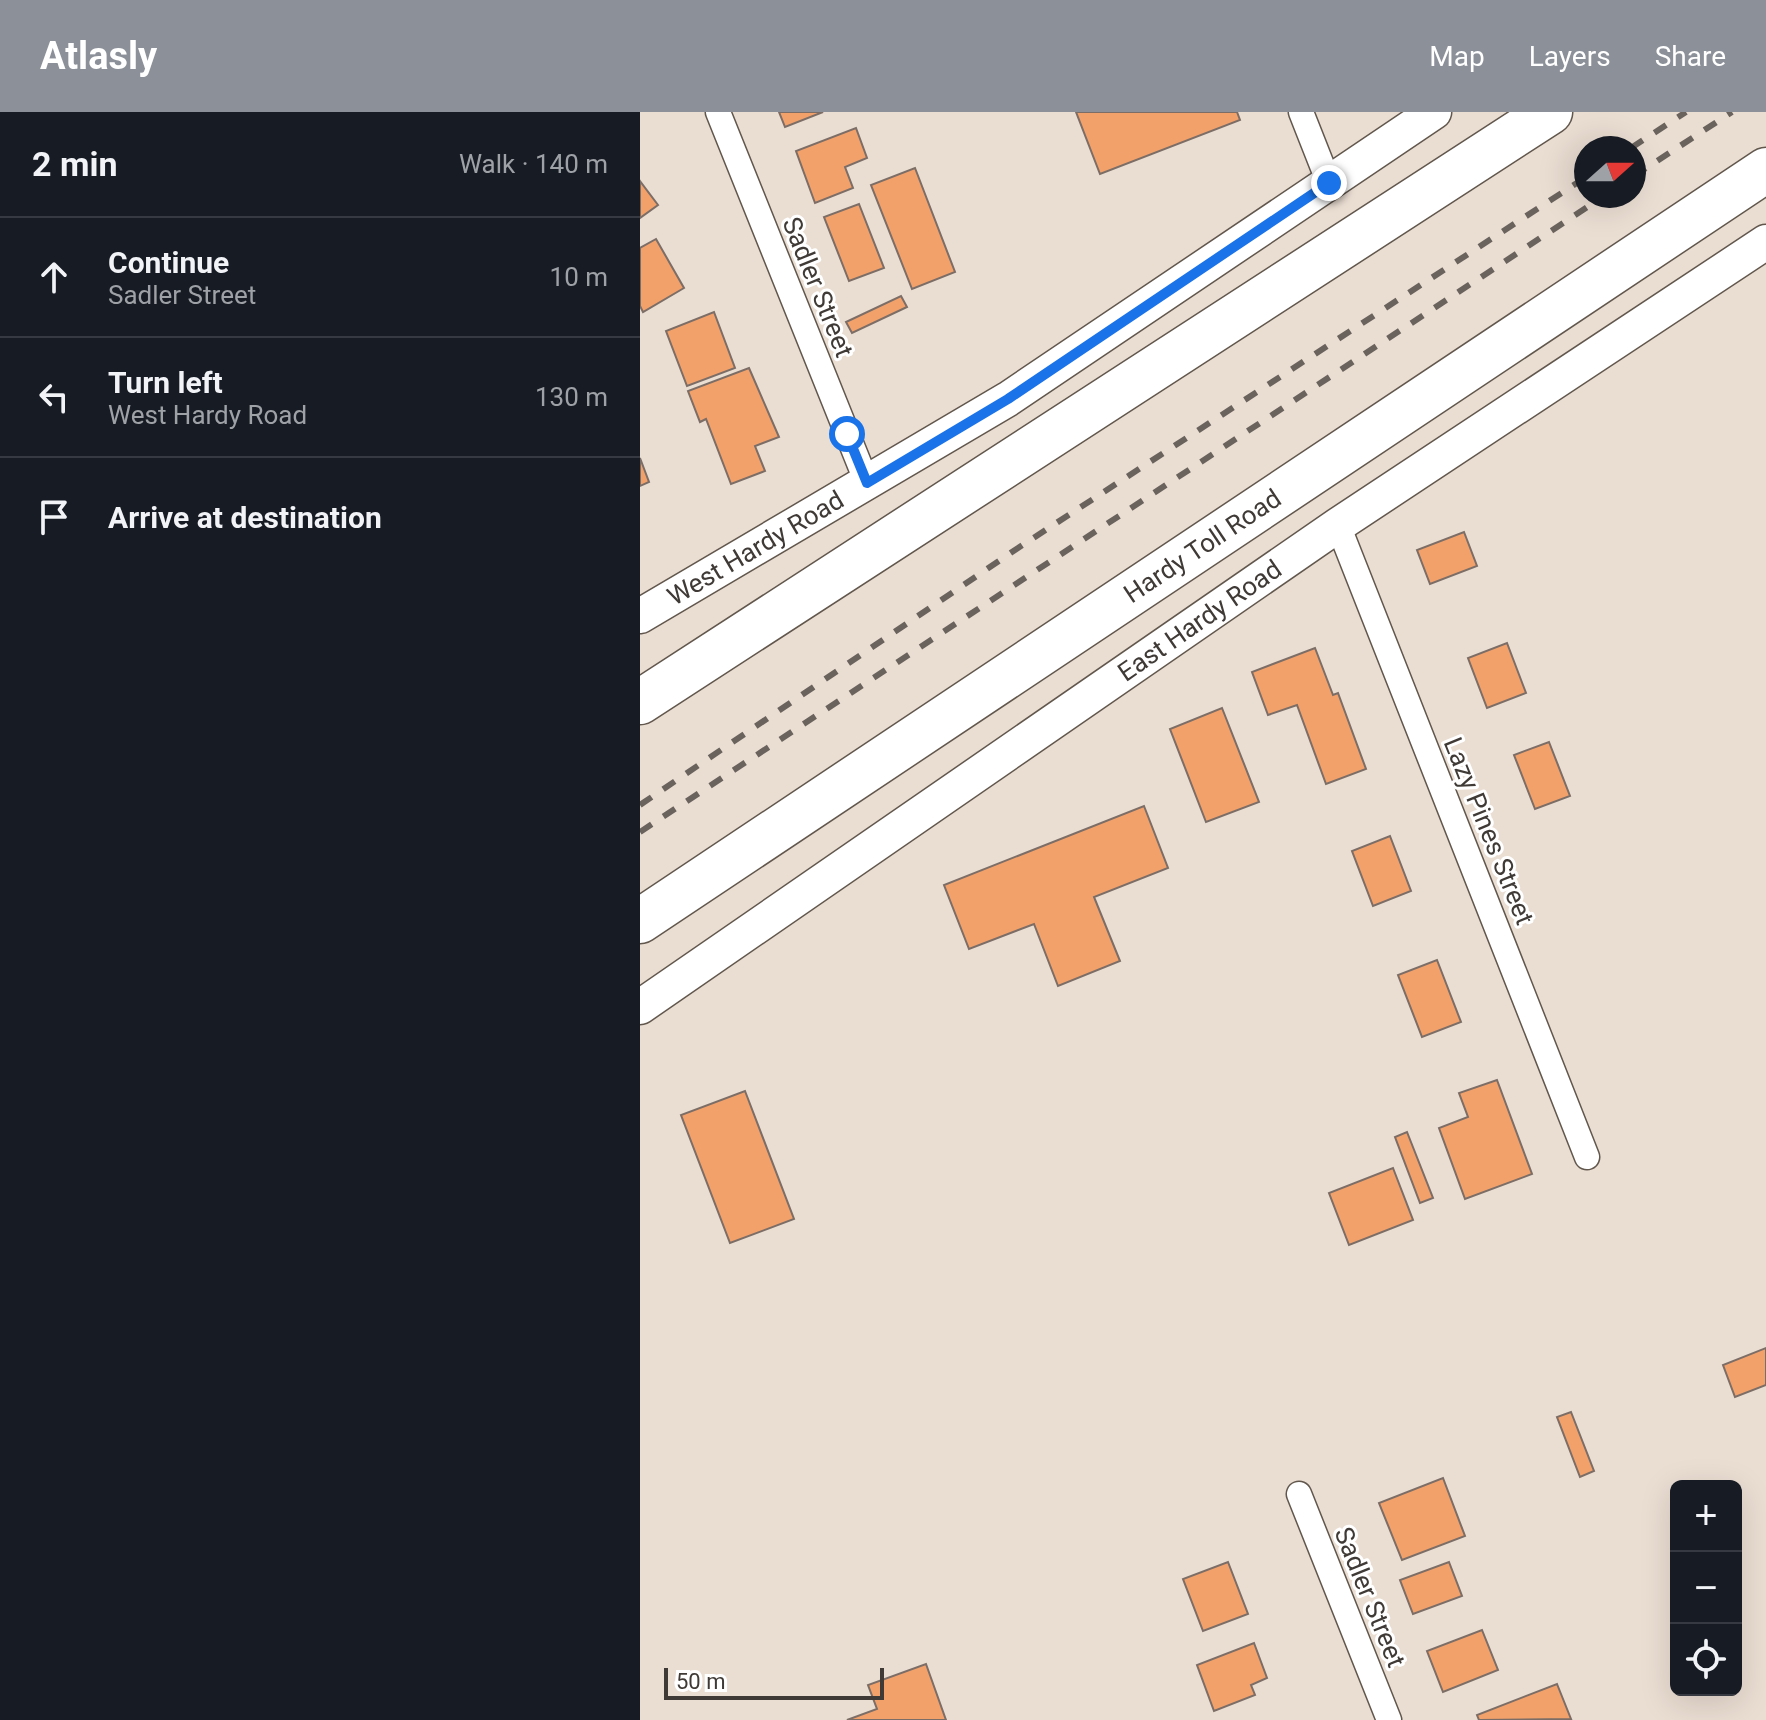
<!DOCTYPE html>
<meta charset="utf-8">
<style>
:root{--surface:#171b24;--page:#20242c;--text:#f1f3f6;--muted:#9ea1a6;--line:#363941;--accent:#8c9099}
body{margin:0;font-family:Roboto,sans-serif;background:var(--page);color:var(--text)}
.controls{position:absolute;right:24px;bottom:24px;display:grid;overflow:hidden;border-radius:12px;box-shadow:0 8px 32px #0002}
.controls button{width:72px;height:72px;display:grid;place-items:center;padding:0;border:0;border-bottom:2px solid var(--line);background:var(--surface);color:var(--text);font:40px sans-serif}
.compass{position:absolute;left:934px;top:24px;width:72px;height:72px;border-radius:50%;background:var(--surface);box-shadow:0 8px 32px #0002;rotate:69deg}
.scale{position:absolute;left:24px;bottom:20px;width:220px;box-sizing:border-box;padding-left:8px;border:4px solid #3f3a36;border-top:0;font-size:22px;line-height:28px;white-space:nowrap;color:#3f3a36;-webkit-text-stroke:6px #fff;paint-order:stroke}
.stop{position:absolute;width:24px;height:24px;margin:-18px;border:6px solid #1a73e8;border-radius:50%;background:#fff}
.stop.end{background:#1a73e8;border-color:#fff;box-shadow:0 2px 8px #0008}
.list{margin:0;padding:0;list-style:none}
h2{display:flex;justify-content:space-between;align-items:center;height:104px;margin:0;padding:0 32px;font-size:34px}
h2 small{font-size:26px;font-weight:400;color:var(--muted)}
.list li{display:grid;grid-template-columns:52px 1fr auto;gap:24px;align-items:center;box-sizing:border-box;height:120px;padding:0 32px;border-top:2px solid var(--line)}
.list b{display:block;font-size:30px;white-space:nowrap}
.list p{margin:0;font-size:26px;white-space:nowrap;color:var(--muted)}
.list em{font-size:26px;font-style:normal;color:var(--muted)}
.icon{flex:none;width:44px;height:44px;fill:none;stroke:currentColor;stroke-width:2;stroke-linecap:round;stroke-linejoin:round}
.map{position:relative;flex:none;width:1126px;height:1608px;overflow:hidden}
header{display:flex;align-items:center;gap:48px;box-sizing:border-box;height:112px;padding:0 40px;background:var(--accent);color:#fff}
header strong{font-size:38px}
nav{display:flex;gap:44px;margin-inline-start:auto;font-size:28px}
main{display:flex}
aside{flex:1;background:var(--surface)}
.map>svg:first-child{display:block}
.building{fill:#f3a16b;stroke:#7c6e66;stroke-width:2}
.lines{fill:none;stroke-linecap:round;stroke-linejoin:round}
.minor-casing{stroke:#62574d;stroke-width:27}
.secondary-casing{stroke:#62574d;stroke-width:37}
.motorway-casing{stroke:#62574d;stroke-width:47}
.minor{stroke:#fff;stroke-width:24}
.secondary{stroke:#fff;stroke-width:34}
.motorway{stroke:#fff;stroke-width:44}
.rail{stroke:#6a635d;stroke-width:6;stroke-dasharray:14 14;stroke-linecap:butt}
.route{stroke:#1a73e8;stroke-width:10}
.labels{text-anchor:middle;stroke-width:6;stroke-linejoin:round;paint-order:stroke}
.street-label{font-size:26px;fill:#3f3a36;stroke:#fff}
</style>
<header>
<strong>Atlasly</strong>
<nav><a>Map</a><a>Layers</a><a>Share</a></nav>
</header>
<main>
<aside>
<h2>2 min<small>Walk · 140 m</small></h2>
<ul class="list">
<li><svg class="icon" aria-label="ahead" viewBox="0 0 24 24"><path d="M12 20V5M6 11l6-6 6 6"/></svg><div><b>Continue</b><p>Sadler Street</p></div><em>10 m</em></li>
<li><svg class="icon" aria-label="left" viewBox="0 0 24 24"><path d="M17 20v-9H6M10 6l-5 5 5 5"/></svg><div><b>Turn left</b><p>West Hardy Road</p></div><em>130 m</em></li>
<li><svg class="icon" aria-label="arrive" viewBox="0 0 24 24"><path d="M6 21V4h12l-3 4 3 4H6"/></svg><div><b>Arrive at destination</b></div></li>
</ul>
</aside>
<div class="map">
<svg width="1126" height="1608" viewBox="0 0 1126 1608">
<rect width="100%" height="100%" fill="#eaddd2"/>
<!-- building -->
<g class="building">
<polygon points="139,0 183,0 145,15"/>
<polygon points="436,0 597,0 600,8 460,62"/>
<polygon points="216,16 227,46 205,55 213,76 175,91 156,39"/>
<polygon points="275,56 315,160 272,177 231,73"/>
<polygon points="0,69 18,93 0,106"/>
<polygon points="219,92 244,156 209,169 184,105"/>
<polygon points="16,127 44,176 3,200 0,194 0,136"/>
<polygon points="261,184 267,195 212,221 206,210"/>
<polygon points="74,200 95,256 47,274 26,219"/>
<polygon points="109,256 139,325 115,334 125,359 91,372 66,307 60,310 48,279"/>
<polygon points="0,346 9,370 0,374"/>
<polygon points="824,420 837,454 790,472 777,438"/>
<polygon points="867,531 886,581 847,596 828,546"/>
<polygon points="675,536 693,583 698,581 726,657 686,672 657,593 628,603 612,560"/>
<polygon points="582,596 619,690 566,710 530,617"/>
<polygon points="909,630 930,684 895,697 874,643"/>
<polygon points="504,694 528,756 454,785 480,849 418,874 394,812 329,837 304,773"/>
<polygon points="750,724 771,779 733,794 712,739"/>
<polygon points="797,848 821,910 782,925 758,863"/>
<polygon points="857,968 892,1062 825,1087 799,1016 828,1005 819,981"/>
<polygon points="105,979 154,1107 90,1131 41,1003"/>
<polygon points="767,1020 793,1086 780,1091 755,1025"/>
<polygon points="753,1056 773,1108 709,1133 689,1081"/>
<polygon points="1126,1236 1126,1273 1095,1285 1083,1253"/>
<polygon points="931,1300 954,1359 940,1365 917,1305"/>
<polygon points="803,1366 825,1424 762,1448 739,1391"/>
<polygon points="588,1450 608,1502 563,1519 543,1467"/>
<polygon points="809,1450 822,1484 773,1502 760,1468"/>
<polygon points="842,1518 858,1558 803,1580 787,1539"/>
<polygon points="614,1531 627,1566 611,1573 615,1583 574,1599 557,1553"/>
<polygon points="286,1552 306,1608 207,1608 237,1597 228,1573"/>
<polygon points="917,1572 931,1607 839,1608 837,1603"/>
</g>
<g class="lines">
<defs>
<g id="minor">
<polyline points="78,0 227,371"/>
<polyline points="661,0 689,71"/>
<polyline points="698,413 947,1045"/>
<polyline points="659,1382 749,1608"/>
</g>
<g id="secondary">
<path id="s1" d="M 0,504 L 368,287 L 794,0"/>
<path id="s2" d="M 0,895 L 698,413 L 1126,130"/>
</g>
<g id="motorway">
<polyline points="0,590 910,0"/>
<path id="s3" d="M 0,809 L 1126,58"/>
</g>
</defs>
<!-- minor casing -->
<use href="#minor" class="minor-casing"/>
<!-- secondary casing -->
<use href="#secondary" class="secondary-casing"/>
<!-- motorway casing -->
<use href="#motorway" class="motorway-casing"/>
<!-- minor -->
<use href="#minor" class="minor"/>
<!-- secondary -->
<use href="#secondary" class="secondary"/>
<!-- motorway -->
<use href="#motorway" class="motorway"/>
<!-- rail -->
<g class="rail">
<polyline points="991,36 1046,0"/>
<polyline points="994,64 1092,0"/>
<polyline points="0,693 375,438 946,65"/>
<polyline points="0,720 964,84"/>
</g>
</g>
<g class="lines">
<!-- route -->
<polyline class="route" points="207,322 227,371 368,287 689,71"/>
</g>
<g class="labels">
<!-- street labels -->
<g class="street-label">
<text transform="translate(178 175) rotate(68)" y="9">Sadler Street</text>
<text dy="9" stroke="none"><textPath href="#s3" startOffset="676">Hardy Toll Road</textPath></text>
<text dy="9" stroke="none"><textPath href="#s1" startOffset="134">West Hardy Road</textPath></text>
<text dy="9" stroke="none"><textPath href="#s2" startOffset="680">East Hardy Road</textPath></text>
<text transform="translate(849 719) rotate(68)" y="9">Lazy Pines Street</text>
<text transform="translate(730 1485) rotate(68)" y="9">Sadler Street</text>
</g>
</g>
</svg>
<div class="controls">
<button>+</button>
<button>−</button>
<button><svg class="icon" aria-label="locate" viewBox="0 0 24 24"><circle cx="12" cy="12" r="6"/><path d="M12 2v4M12 18v4M2 12h4M18 12h4"/></svg></button>
</div>
<svg class="compass" viewBox="-18 -18 36 36"><path d="M0-13l5 13h-10z" fill="#e53935"/><path d="M0 13l5-13h-10z" fill="#9ea1a6"/></svg>
<div class="scale">50 m</div>
<div class="stop" style="left:207px;top:322px"></div>
<div class="stop end" style="left:689px;top:71px"></div>
</div>
</main>
